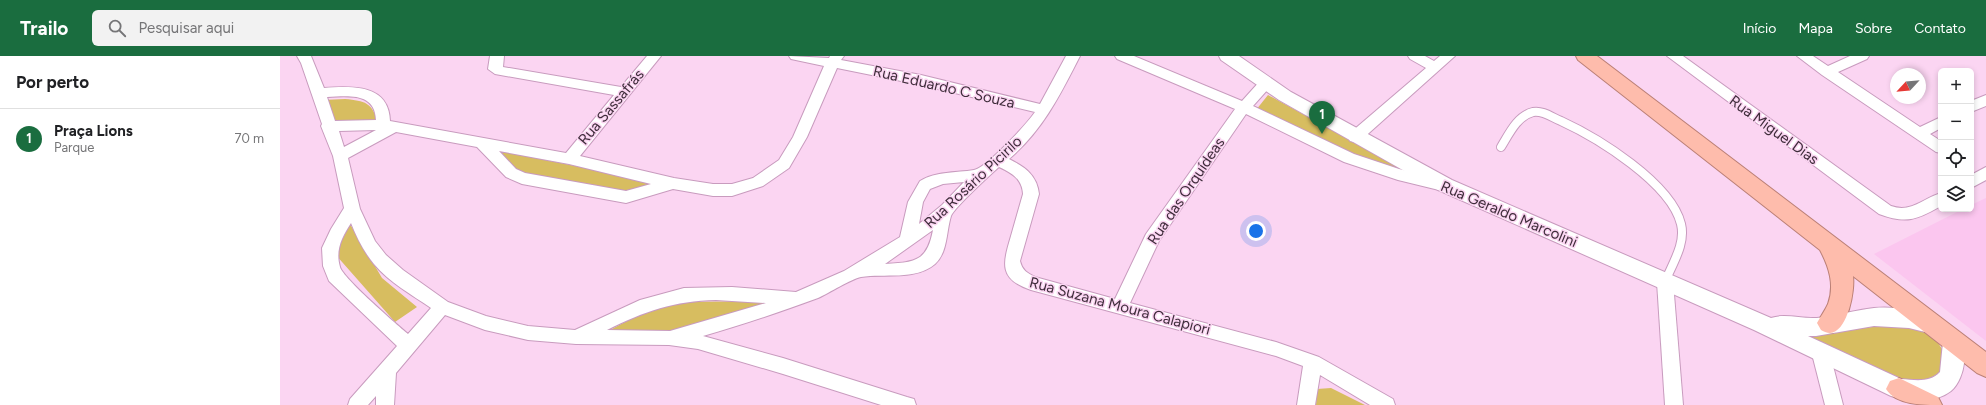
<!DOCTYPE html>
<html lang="pt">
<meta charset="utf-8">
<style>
:root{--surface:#fff;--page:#f2f2f2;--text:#202124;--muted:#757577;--line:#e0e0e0;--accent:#1a6d3f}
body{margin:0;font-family:Figtree,sans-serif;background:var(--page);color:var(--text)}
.controls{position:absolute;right:12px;top:12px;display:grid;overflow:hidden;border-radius:6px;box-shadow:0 2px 6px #0003}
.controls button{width:36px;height:36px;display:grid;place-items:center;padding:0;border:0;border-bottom:1px solid var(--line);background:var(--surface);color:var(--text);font:20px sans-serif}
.compass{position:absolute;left:1610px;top:12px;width:36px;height:36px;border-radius:50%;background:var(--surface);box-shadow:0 2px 6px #0003;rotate:244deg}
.you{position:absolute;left:976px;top:175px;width:14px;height:14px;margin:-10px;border:3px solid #fff;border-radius:50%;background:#1a73e8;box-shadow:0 0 0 6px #1a73e833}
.badge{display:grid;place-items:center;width:26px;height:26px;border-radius:50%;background:var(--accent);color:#fff;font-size:13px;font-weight:700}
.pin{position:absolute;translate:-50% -33px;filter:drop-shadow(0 1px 2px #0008)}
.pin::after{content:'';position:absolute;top:21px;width:14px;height:12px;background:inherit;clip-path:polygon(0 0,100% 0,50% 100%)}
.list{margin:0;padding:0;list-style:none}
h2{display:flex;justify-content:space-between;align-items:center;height:52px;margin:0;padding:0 16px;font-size:17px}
h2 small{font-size:13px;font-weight:400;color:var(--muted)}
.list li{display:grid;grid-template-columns:26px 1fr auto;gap:12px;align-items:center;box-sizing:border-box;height:60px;padding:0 16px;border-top:1px solid var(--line)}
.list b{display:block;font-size:15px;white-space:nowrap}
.list p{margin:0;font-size:13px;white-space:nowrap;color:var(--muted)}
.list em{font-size:13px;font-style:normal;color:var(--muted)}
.icon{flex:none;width:22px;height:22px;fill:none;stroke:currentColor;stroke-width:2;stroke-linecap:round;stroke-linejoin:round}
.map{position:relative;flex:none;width:1706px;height:349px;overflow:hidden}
header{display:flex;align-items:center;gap:24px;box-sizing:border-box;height:56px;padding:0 20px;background:var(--accent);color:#fff}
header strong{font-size:19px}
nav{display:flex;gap:22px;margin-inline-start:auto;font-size:14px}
.search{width:280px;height:36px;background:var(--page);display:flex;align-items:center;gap:10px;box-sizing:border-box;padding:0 14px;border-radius:6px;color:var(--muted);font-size:15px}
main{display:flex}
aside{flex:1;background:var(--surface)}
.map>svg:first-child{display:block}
.built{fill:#fbc6ef}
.green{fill:#d7bd60}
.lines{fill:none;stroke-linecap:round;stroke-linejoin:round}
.service-casing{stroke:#c89bbe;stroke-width:10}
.minor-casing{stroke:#c89bbe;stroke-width:2}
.tertiary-casing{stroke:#c89bbe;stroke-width:2}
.trunk-casing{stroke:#bb8077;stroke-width:2}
.service{stroke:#fff;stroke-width:8}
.minor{fill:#fff;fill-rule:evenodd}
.tertiary{fill:#fff;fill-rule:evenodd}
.trunk{fill:#febcac;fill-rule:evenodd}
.labels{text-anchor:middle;stroke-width:3;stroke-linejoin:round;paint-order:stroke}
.street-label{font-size:15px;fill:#3f2d3b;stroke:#fbd5f2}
</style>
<header>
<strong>Trailo</strong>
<div class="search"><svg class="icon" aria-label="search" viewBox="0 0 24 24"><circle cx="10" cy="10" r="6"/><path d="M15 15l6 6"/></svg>Pesquisar aqui</div>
<nav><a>Início</a><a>Mapa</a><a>Sobre</a><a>Contato</a></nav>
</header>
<main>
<aside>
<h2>Por perto<small></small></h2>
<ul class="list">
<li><span class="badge">1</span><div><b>Praça Lions</b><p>Parque</p></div><em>70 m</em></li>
</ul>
</aside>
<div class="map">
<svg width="1706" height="349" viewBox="0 0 1706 349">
<rect width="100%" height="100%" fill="#fbd5f2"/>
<!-- built -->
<polygon class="built" points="1706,142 1706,285 1594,198 1683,153 1691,153 1691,149"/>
<!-- green -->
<g class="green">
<polygon points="988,39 1118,110 1114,115 1079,102 976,54"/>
<path d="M 65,43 C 85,45 92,46 98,67 L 56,67 L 43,44 Z"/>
<polygon points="220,95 381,127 344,138 238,118"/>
<polygon points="70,168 102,222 137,251 115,266 55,198"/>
<polygon points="496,245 383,278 330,274 371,252 397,246"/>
<path d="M 1609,269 C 1637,270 1668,280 1665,313 C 1652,323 1643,325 1627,325 L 1533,284 L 1533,278 Z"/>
<polygon points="1051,332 1085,349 1036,349 1037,333"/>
</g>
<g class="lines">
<defs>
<path id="service" d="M 1221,91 C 1229,78 1237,60 1253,56 C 1263,54 1273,62 1281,65 C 1318,82 1391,127 1401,168 C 1406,188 1392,208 1385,226"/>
<g id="minor">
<path d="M 17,0 L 31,0 L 44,32 C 72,30 109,28 110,65 L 286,97 L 334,39 L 215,18 L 208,13 L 210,0 L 224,0 L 223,11 L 341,31 L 367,0 L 381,0 L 300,100 L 394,122 L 433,128 L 452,128 L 473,122 L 499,104 L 513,81 L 544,10 L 511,3 L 509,0 L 549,2 L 550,0 L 564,0 L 561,4 L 641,19 L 760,48 L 786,0 L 800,0 C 780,39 763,74 729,103 C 745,111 757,119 759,138 L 740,205 C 742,214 747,217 755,221 L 835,243 L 866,178 L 955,53 L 837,3 L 835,0 L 854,0 L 962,45 L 980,25 L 990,25 L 992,28 L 990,31 L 973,50 L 1074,98 L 1119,113 L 1164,124 L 1167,128 L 1164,132 L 1159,134 L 1118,124 L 1064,106 L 966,58 L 879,185 L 850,247 L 996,286 L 1039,301 L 1113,343 L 1115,349 L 1090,349 L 1040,319 L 1035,349 L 1017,349 L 1023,310 L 996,300 L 751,234 C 718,223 723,207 731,180 C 735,166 739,152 743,138 C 742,123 732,117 719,111 C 711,118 674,152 671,160 C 666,176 668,196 655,208 C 635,225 604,217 581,221 C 571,223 549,237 538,242 C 500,256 462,269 423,280 L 503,302 L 627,341 L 634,343 L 636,349 L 601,349 L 503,318 L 418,293 L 389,289 L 296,288 L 248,284 L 205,274 L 165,259 L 116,317 L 114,349 L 96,349 L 96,340 L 88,349 L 68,349 L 70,343 L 117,290 L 49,225 L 43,210 L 42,192 L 51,173 L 64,152 L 53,100 L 41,70 L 42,68 L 21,7 ZM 557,12 L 641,29 L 755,56 C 747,68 706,112 694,114 C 676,117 656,115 640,125 L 628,146 L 620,181 L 564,215 L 516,236 L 452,231 L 404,232 L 360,244 L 295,274 L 248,270 L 206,260 L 168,246 L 123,214 L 106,199 L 95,185 L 80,153 L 68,102 L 116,76 L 197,91 L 226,121 L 242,128 L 346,147 L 393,133 L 433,140 L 452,140 L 483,130 L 509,112 L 527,81 ZM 47,41 C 68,40 95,36 96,64 L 55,65 ZM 96,74 L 64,91 L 59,75 ZM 219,95 L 289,108 L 371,128 L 346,135 L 245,117 L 236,113 ZM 684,126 L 662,149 L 639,168 L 643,146 L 650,133 L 663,128 ZM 71,167 C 77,182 84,196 94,208 C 109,226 132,239 151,252 L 128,278 C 115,267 63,222 60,211 C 55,194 62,181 71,167 ZM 653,174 C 647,206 635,206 605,208 ZM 436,244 L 486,247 L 390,275 L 327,274 C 365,255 394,245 436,244 Z"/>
<polygon points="1128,0 1145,0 1154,5 1160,0 1175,0 1080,85 1075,86 1070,85 1068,81 1070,77 1146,12 1130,3"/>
<path d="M 1387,0 L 1403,0 L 1611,150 C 1631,157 1642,143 1661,137 L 1661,150 C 1637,164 1626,168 1599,158 Z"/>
<polygon points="1517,0 1533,0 1548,10 1570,0 1589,0 1587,3 1558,16 1640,71 1661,61 1661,72 1650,78 1661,85 1661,97 1656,96 1542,19"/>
<polygon points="1706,39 1706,50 1691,56 1691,45"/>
<polygon points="1706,111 1706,124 1691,132 1691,119"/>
<polygon points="1385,219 1391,221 1393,226 1403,349 1385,349 1377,226 1379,221"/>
<polygon points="1540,287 1546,289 1549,294 1563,349 1545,349 1531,294 1534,289"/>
</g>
<path id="tertiary" d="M 939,0 L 959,0 L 1011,36 L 1172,124 L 1491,262 C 1505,257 1521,263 1537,262 C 1556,260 1575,254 1594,252 C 1616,250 1640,255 1661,263 L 1664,269 L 1661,275 L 1653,278 L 1629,272 L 1594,270 L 1536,280 L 1528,280 L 1621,323 C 1635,324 1650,327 1660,316 L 1663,286 L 1666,279 L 1674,277 L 1682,279 C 1686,288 1685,297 1684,307 C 1683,316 1679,328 1671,335 C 1656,347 1628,346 1611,340 L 1474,274 L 1158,134 L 999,44 L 941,4 Z"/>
<g id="trunk">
<path d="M 1296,0 L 1317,0 L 1706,296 L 1706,321 L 1697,317 L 1573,220 C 1575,234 1568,276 1550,277 C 1547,277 1543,275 1541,274 L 1537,267 C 1540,261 1545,255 1548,248 C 1555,229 1549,211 1540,194 L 1298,4 Z"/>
<path d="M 1619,322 L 1658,341 L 1662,349 C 1642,349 1616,349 1606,333 L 1610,325 Z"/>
</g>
</defs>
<!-- service casing -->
<use href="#service" class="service-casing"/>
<!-- minor casing -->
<use href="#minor" class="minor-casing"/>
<!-- tertiary casing -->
<use href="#tertiary" class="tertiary-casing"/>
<!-- trunk casing -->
<use href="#trunk" class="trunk-casing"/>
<!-- service -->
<use href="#service" class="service"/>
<!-- minor -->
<use href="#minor" class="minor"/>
<!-- tertiary -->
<use href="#tertiary" class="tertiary"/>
<!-- trunk -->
<use href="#trunk" class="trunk"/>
</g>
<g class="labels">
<!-- street labels -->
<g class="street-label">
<text transform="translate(664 31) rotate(13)" y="5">Rua Eduardo C Souza</text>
<text transform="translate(331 51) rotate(-50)" y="5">Rua Sassafrás</text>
<text transform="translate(1494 74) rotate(36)" y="5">Rua Miguel Dias</text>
<text transform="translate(693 126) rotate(-43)" y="5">Rua Rosário Picirilo</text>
<text transform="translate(906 135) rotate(-56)" y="5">Rua das Orquídeas</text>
<text transform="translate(1229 158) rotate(23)" y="5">Rua Geraldo Marcolini</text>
<text transform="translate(840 250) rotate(15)" y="5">Rua Suzana Moura Calapiori</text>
</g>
</g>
</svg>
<div class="controls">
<button>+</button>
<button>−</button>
<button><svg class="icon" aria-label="locate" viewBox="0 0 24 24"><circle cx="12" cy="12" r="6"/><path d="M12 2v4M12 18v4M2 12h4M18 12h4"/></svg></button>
<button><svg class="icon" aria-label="layers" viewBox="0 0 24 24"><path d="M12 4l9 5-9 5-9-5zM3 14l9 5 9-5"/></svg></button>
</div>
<svg class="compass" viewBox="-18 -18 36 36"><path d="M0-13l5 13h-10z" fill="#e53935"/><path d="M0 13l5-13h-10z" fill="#757577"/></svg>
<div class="you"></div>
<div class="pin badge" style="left:1042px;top:78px">1</div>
</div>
</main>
